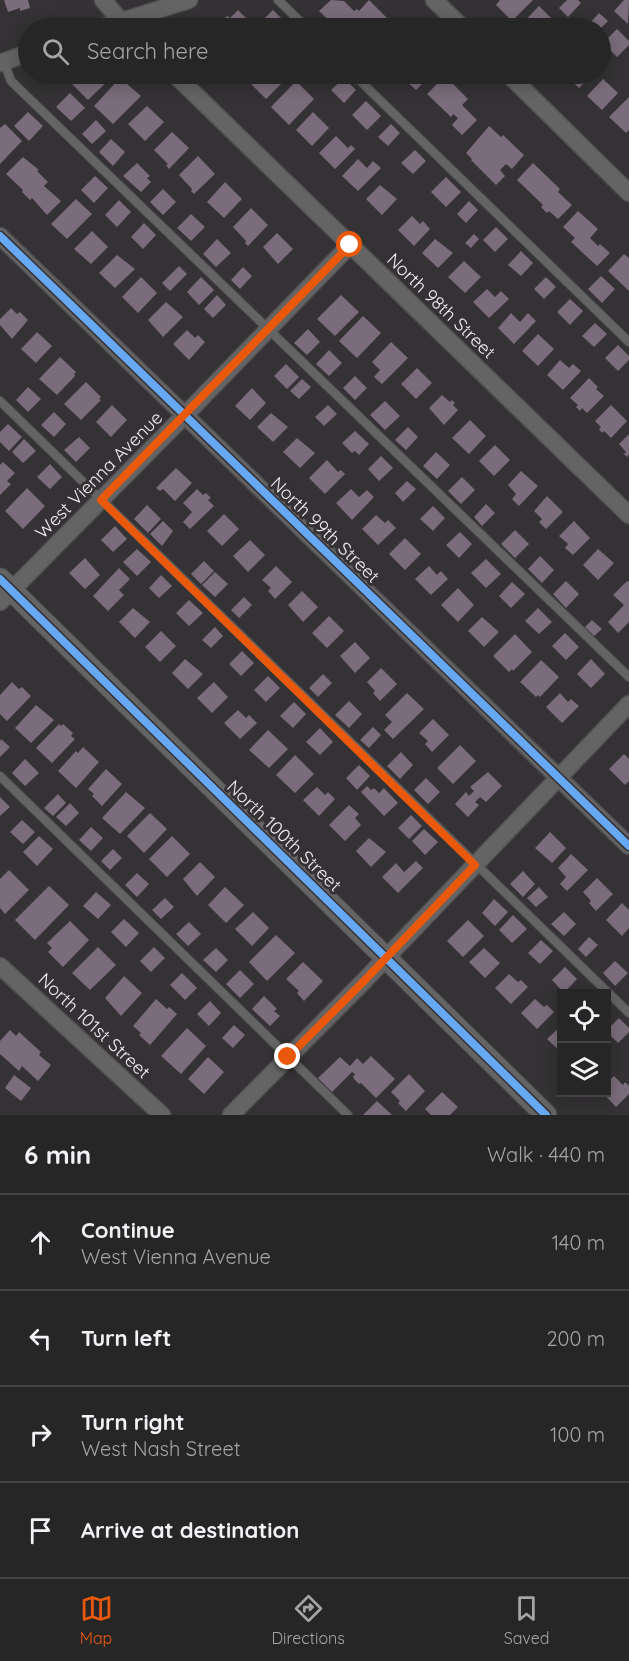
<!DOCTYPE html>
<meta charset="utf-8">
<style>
:root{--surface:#272627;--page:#333233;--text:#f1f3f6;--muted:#a4a5a7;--line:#434344;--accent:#ea580c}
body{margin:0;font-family:Quicksand,sans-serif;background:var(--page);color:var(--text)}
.controls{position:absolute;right:18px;bottom:18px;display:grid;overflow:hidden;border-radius:0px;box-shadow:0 3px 15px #0003}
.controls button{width:54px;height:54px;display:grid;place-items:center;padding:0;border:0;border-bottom:2px solid var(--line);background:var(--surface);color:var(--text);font:30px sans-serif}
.stop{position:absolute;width:18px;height:18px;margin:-14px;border:4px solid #ea580c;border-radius:50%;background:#fff}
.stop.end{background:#ea580c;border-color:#fff;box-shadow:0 2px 6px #0008}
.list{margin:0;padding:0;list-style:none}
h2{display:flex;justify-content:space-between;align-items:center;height:78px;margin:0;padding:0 24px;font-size:26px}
h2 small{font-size:20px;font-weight:400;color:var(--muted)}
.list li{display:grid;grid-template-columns:39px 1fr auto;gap:18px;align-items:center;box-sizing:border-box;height:96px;padding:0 24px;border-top:2px solid var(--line)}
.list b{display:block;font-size:22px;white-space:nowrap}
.list p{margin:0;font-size:20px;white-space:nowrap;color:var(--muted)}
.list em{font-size:20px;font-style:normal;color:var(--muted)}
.icon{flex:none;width:33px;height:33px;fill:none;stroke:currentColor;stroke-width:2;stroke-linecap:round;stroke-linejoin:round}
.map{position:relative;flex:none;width:629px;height:1115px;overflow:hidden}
.search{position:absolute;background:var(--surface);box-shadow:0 3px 15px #0003;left:18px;right:18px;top:18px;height:66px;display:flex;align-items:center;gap:15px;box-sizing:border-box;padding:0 21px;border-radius:33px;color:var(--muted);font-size:22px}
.sheet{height:462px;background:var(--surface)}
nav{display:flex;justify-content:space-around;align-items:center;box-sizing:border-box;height:84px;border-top:2px solid var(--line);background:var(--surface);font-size:16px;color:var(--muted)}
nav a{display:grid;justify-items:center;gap:3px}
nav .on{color:var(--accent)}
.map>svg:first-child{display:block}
.building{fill:#7a6c7a}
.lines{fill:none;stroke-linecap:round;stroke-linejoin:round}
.service-casing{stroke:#504e50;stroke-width:10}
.minor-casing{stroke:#504e50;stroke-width:19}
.tertiary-casing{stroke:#504e50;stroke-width:23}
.service{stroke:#656465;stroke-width:8}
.minor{stroke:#656465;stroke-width:16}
.tertiary{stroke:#656465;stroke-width:21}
.cycleway-casing{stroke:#353135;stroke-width:11}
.cycleway{stroke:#66a8f1;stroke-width:8}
.route{stroke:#ea580c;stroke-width:8}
.labels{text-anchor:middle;stroke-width:6;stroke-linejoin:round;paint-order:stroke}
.street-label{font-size:18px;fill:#f3f0f3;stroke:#353135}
</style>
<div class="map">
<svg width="629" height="1115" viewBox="0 0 629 1115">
<rect width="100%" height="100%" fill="#343234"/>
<!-- building -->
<g class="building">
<polygon points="4,0 28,0 30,8 20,11 20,8 8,12"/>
<polygon points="331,0 344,1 354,11 357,9 359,11 369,0 390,21 382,28 337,28 319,11"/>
<polygon points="500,0 533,0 512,21 496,5"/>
<polygon points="567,0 578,0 581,3 568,17 559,8"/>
<polygon points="624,0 629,0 628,24 614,11"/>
<polygon points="539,6 554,21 547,28 518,28"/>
<polygon points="238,10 252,24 247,28 215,28 227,16 230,18"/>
<polygon points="273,10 286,23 281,28 266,28 260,23"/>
<polygon points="599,13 608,21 601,28 588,28 586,27"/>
<polygon points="617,29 629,41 629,45 617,57 603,43"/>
<polygon points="78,74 115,74 88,100 70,82"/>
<polygon points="260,74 267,74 273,79 278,75 284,81 266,99 250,83"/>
<polygon points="406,74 432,74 416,90 405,80 409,76"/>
<polygon points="564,74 593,74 579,88"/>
<polygon points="445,76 468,99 462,105 477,120 462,135 452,125 458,118 453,114 451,117 427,94"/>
<polygon points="120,78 141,96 113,124 94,106"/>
<polygon points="344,78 356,90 344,103 331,90"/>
<polygon points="603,79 618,93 602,110 587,96"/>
<polygon points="296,81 314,99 289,125 271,107"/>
<polygon points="70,93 85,108 71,121 56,107"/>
<polygon points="629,97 629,130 626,133 609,117"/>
<polygon points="366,101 381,116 367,130 352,115"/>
<polygon points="147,106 164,122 145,141 128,124"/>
<polygon points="28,112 43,126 29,141 14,126"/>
<polygon points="313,112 329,128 312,146 296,130"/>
<polygon points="96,120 106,131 92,144 82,134"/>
<polygon points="5,124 22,141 0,164 0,128"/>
<polygon points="391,124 400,133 388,146 378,137"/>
<polygon points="489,126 501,137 503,135 524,155 512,169 506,164 500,170 505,176 496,185 471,160 472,159 466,153"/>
<polygon points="172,132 189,148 169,169 166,165 168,164 154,150"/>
<polygon points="336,136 348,148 351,145 355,149 335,169 319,153"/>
<polygon points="111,139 125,152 113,166 99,152"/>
<polygon points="415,150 426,161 413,174 401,163"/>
<polygon points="198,156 215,174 194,194 191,191 192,189 179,175"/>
<polygon points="23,157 39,170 37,171 48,182 44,186 61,201 47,215 32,198 30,200 22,192 23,190 6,174"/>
<polygon points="358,159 367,168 373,161 381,168 358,191 342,176"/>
<polygon points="137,163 150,176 147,178 151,182 141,192 123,176"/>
<polygon points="533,163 560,189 558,192 572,205 558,219 549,211 547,213 541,207 543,205 517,180"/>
<polygon points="95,176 108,188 94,203 81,190"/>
<polygon points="446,177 461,192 446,207 431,192"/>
<polygon points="225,182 242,199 224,218 207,202"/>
<polygon points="380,185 397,199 382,215 366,199"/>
<polygon points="163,189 176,202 163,215 150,202"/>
<polygon points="76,199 92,214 67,239 51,224"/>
<polygon points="119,200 131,212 117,227 105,215"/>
<polygon points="469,201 478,210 466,223 457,214"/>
<polygon points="251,208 268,225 248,246 245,243 246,241 233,227"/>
<polygon points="578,211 598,229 590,238 598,246 600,244 610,253 597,266 571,242 575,238 563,227"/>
<polygon points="191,214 205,227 191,241 177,228"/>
<polygon points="412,216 420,224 423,221 430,229 414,246 398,230"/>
<polygon points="144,223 156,235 143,249 131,237"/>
<polygon points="496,227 508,239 495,252 483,240"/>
<polygon points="92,231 108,247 91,264 74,249"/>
<polygon points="277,233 293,249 278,264 263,247"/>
<polygon points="474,234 479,239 471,248 465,243"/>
<polygon points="217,239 231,253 216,267 203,254"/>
<polygon points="435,239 453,253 438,268 422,253"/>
<polygon points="521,251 533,263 521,276 508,265"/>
<polygon points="624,254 629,258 629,291 608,271"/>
<polygon points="117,255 135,269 115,288 99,273"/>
<polygon points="464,261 481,277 465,293 448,277"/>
<polygon points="179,266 187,274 170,291 162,283"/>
<polygon points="243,267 252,276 240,289 231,280"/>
<polygon points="601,276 615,289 602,303 588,289"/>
<polygon points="141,277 157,293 138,313 122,297"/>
<polygon points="201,277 214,290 199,305 187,292"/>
<polygon points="546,277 556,287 544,299 534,289"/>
<polygon points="487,289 495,297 501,291 509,299 489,318 473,302"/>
<polygon points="217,295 226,305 213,318 204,309"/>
<polygon points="341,295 359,312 335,336 317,319"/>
<polygon points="570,299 583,311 570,325 557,312"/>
<polygon points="166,302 183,317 163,337 148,320"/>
<polygon points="11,308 17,314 20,312 28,320 12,339 0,325 0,319"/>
<polygon points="511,313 520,322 528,313 536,321 514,344 498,328"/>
<polygon points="363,316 381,333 357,358 339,341"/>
<polygon points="595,323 607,334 594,347 582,336"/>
<polygon points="308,329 320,342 307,355 294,343"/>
<polygon points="187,330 195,338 198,335 205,342 189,360 173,344"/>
<polygon points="37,332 52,346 36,363 21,349"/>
<polygon points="538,334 554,349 538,366 522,351"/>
<polygon points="391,342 408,358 382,384 374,377 380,370 372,362"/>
<polygon points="618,345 629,356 629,360 618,371 605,358"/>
<polygon points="329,350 342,363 329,376 316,364"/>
<polygon points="60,357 76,372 74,374 75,376 57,395 39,379"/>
<polygon points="560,360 569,368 573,364 581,371 563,390 547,375"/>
<polygon points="286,364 299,377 287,389 274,376"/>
<polygon points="417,368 432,383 416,399 401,384"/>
<polygon points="355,376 367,388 355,400 343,388"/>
<polygon points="589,378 598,387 596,389 604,396 587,413 582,408 580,411 576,407 578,405 570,398"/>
<polygon points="302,379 311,387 299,399 290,391"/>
<polygon points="86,382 101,397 99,399 101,400 81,420 64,404"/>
<polygon points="28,387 41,399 28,412 16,400"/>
<polygon points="252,388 266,403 250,420 235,406"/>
<polygon points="442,395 450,402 452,400 455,403 453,405 458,410 444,425 429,408"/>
<polygon points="385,401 400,416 385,430 370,415"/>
<polygon points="112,405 127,420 111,437 96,422"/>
<polygon points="328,405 337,414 324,426 315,417"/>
<polygon points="611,405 627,421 611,438 604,431 602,433 599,429 601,427 595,421"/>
<polygon points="54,412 66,424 54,437 41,425"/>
<polygon points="271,413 288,427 273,442 257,427"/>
<polygon points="470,420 486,436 469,454 452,438"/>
<polygon points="8,424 22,437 9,451 0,442 0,432"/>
<polygon points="408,427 418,437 406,450 395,440"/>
<polygon points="355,431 369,444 359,455 355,451 352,453 342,443"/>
<polygon points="629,434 629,454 627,457 624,454 626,452 619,444"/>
<polygon points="79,437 90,448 76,462 64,450"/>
<polygon points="297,438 315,453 300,468 283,452"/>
<polygon points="24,439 36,451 23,463 12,452"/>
<polygon points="495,445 510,460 494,476 479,461"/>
<polygon points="436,452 450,465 437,479 423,466"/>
<polygon points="381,456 393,468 379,481 368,469"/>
<polygon points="327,460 338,472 341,470 345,474 325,494 309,478"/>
<polygon points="3,462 15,473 7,481 11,484 0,495 0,465"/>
<polygon points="50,464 62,477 50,489 37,477"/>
<polygon points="176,468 192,483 175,501 163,489 160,491 156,488"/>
<polygon points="521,471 538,486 519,506 512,499 516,494 508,485"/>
<polygon points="462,477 475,490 461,504 448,491"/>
<polygon points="407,481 416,489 403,502 395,493"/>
<polygon points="27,488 45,506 23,529 5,511"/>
<polygon points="197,489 203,495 206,493 211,498 208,500 214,506 190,529 183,522 192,512 183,503"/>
<polygon points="351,489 359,497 367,490 374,497 352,520 336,503"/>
<polygon points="547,496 563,512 546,529 539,522 542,519 534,511"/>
<polygon points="486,504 495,513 482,526 474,517"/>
<polygon points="147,505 161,519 148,533 134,519"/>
<polygon points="433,506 445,518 433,531 420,519"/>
<polygon points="224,514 239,529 222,546 207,531"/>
<polygon points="376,515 385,523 388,520 396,528 378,545 362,529"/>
<polygon points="163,521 173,531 162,546 150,534"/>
<polygon points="574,521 590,538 573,555 565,548 568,544 559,536"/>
<polygon points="115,526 127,539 113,552 101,540"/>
<polygon points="515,530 529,544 515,558 501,544"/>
<polygon points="460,532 472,544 459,558 446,545"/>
<polygon points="405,538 421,554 405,570 389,554"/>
<polygon points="250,540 265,555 248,572 233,556"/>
<polygon points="137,549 151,562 137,576 123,562"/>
<polygon points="598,549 614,563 598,580 583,565"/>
<polygon points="540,556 554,570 542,583 528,569"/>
<polygon points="85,558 100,575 85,589 69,573"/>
<polygon points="486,559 501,574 486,588 471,573"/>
<polygon points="204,561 214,571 201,584 191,574"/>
<polygon points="276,566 292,582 275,599 268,591 271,588 262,580"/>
<polygon points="429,566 437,575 441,571 448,579 431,595 415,579"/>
<polygon points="119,568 130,579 119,590 124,595 108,611 93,596"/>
<polygon points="215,572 228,584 215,597 202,585"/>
<polygon points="161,575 172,586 159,598 149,588"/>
<polygon points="566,581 579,594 566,608 553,594"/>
<polygon points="627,581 629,582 629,622 618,633 608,622 624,605 613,595"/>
<polygon points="512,582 525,594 511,608 499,596"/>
<polygon points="458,588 474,605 458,622 441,605"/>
<polygon points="302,591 318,607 303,622 288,605"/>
<polygon points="244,597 252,605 239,618 231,610"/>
<polygon points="189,600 203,613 189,626 176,613"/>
<polygon points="133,608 150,622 135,638 119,622"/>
<polygon points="538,608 552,622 539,634 525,621"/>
<polygon points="329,616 344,631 327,648 312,633"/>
<polygon points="482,617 499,632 484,647 468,631"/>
<polygon points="592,620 602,629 594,636 585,627"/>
<polygon points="215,627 223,636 211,648 202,640"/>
<polygon points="161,631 176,646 160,662 145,647"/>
<polygon points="565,633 579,647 566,660 552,646"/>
<polygon points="515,634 532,652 513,671 512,669 509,672 493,656"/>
<polygon points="355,642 370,658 355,673 340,656"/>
<polygon points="242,651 254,663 241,676 229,664"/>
<polygon points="185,659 203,674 188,689 172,673"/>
<polygon points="591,659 605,674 591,688 577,674"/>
<polygon points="541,660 559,677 540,697 538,695 536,697 520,682"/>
<polygon points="381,668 397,684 380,701 373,693 375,691 367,682"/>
<polygon points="323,674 332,683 318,697 309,688"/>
<polygon points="268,676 280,688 266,702 254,690"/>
<polygon points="12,682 19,689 22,687 31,696 7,721 0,714 0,695"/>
<polygon points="214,682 228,697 212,713 197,698"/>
<polygon points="407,693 424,709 393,739 384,730 392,722 385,715"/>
<polygon points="560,693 568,702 571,699 579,706 562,723 546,707"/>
<polygon points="349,701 362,714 349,728 335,715"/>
<polygon points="294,702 306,714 293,728 280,716"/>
<polygon points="36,705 54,720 31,743 15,728"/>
<polygon points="238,710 246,718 249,715 257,723 240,739 224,723"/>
<polygon points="433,719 449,735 432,752 425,744 428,741 419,733"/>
<polygon points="59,724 61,726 63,724 73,733 71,736 75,739 52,763 36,748"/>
<polygon points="373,727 381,735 369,748 360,740"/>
<polygon points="320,728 333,742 320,755 306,742"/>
<polygon points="268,730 288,749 269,768 249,750"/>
<polygon points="1,739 10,747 0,757 0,741"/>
<polygon points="460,745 476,761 453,784 437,768"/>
<polygon points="83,747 99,762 76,788 58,771 76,751 78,753"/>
<polygon points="401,752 413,765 400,779 387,766"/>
<polygon points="624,754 629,759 629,781 625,785 609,769"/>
<polygon points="295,755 314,774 295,793 276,775"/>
<polygon points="25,759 39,773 25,786 12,773"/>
<polygon points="359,765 370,776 357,790 346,778"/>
<polygon points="106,769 122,784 102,806 92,796 94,794 88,789"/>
<polygon points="488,772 502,786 486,802 480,797 475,802 479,805 468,817 455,804 466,792 469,796 474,791 470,787"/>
<polygon points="426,778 440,792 428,804 414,790"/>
<polygon points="367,786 371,790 374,788 379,793 384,788 398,803 384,816 361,792"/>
<polygon points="317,787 325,795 328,792 335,799 319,816 303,800"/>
<polygon points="126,792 145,808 120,834 102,818"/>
<polygon points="58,794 66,803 53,816 44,808"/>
<polygon points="0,797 10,807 0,816"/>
<polygon points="70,803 79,813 66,826 56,817"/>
<polygon points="349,805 359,814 355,818 361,825 345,841 329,825"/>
<polygon points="150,813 167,829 144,853 127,836"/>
<polygon points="411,815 422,826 409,839 398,828"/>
<polygon points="22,820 35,832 23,844 10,832"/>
<polygon points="91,827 103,838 91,851 79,840"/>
<polygon points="424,829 438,842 425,855 412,841"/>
<polygon points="550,832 566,848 552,863 535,848"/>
<polygon points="39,836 53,849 37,866 23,852"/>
<polygon points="172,836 190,854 167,877 149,859"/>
<polygon points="369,838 386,852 371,867 356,851"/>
<polygon points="113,849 122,858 110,870 101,861"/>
<polygon points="571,854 588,870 567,891 560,884 566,877 558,868"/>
<polygon points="416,861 423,868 398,893 382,877 396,863 404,872"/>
<polygon points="200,862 215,877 197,896 183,879"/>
<polygon points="9,870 29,890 5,914 0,908 0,879"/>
<polygon points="523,871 535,884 523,897 510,884"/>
<polygon points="137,873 149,884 137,897 125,885"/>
<polygon points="597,878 613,894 596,911 589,903 591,901 583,892"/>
<polygon points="49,886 69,905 35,940 15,920"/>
<polygon points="225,887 244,905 226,923 208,905"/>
<polygon points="539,887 548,897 536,907 527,898"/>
<polygon points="96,892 111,905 98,919 83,906"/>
<polygon points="165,898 174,907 161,919 152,910"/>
<polygon points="494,899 508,912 495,926 482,913"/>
<polygon points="622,903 629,910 629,928 622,936 606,920"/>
<polygon points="253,912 269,928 252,946 235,929"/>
<polygon points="564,912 576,924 564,936 551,924"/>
<polygon points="513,915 527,929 512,943 499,930"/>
<polygon points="124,919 139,933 126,947 111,932"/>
<polygon points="468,920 484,936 463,957 447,941"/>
<polygon points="70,921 89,940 63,967 48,952 52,948 47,943"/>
<polygon points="189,922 201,934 188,946 176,934"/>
<polygon points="276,935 295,953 267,981 249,962"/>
<polygon points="589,937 598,945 586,957 578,949"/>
<polygon points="541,940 553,951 540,964 528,953"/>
<polygon points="98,947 116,965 90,990 72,973"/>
<polygon points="154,947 165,958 151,972 140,961"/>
<polygon points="216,948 228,960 216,972 203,960"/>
<polygon points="484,948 500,963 485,978 469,962"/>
<polygon points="615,961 628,973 615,986 603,973"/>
<polygon points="303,962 323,981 304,1001 297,993 299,991 286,979"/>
<polygon points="565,967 577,979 564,993 552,980"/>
<polygon points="240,970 254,984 240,998 226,984"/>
<polygon points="182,973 197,988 185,1000 170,985"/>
<polygon points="509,974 518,982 521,980 528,987 511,1004 495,988"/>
<polygon points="124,976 142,993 121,1016 105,998"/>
<polygon points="264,996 277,1009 274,1011 280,1016 270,1026 252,1009"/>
<polygon points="156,999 167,1009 169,1007 177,1014 150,1045 139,1035 141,1033 133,1026"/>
<polygon points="535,999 544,1007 547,1005 554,1012 537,1029 521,1013"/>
<polygon points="210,1001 221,1013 209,1026 197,1014"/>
<polygon points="619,1018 629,1028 629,1032 618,1043 606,1031"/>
<polygon points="234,1025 245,1035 233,1048 222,1038"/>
<polygon points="562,1025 562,1053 547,1039"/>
<polygon points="187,1028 206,1046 181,1074 161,1056"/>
<polygon points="10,1030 16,1036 19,1032 41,1052 39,1055 51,1065 38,1081 22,1066 19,1071 0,1054 0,1041"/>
<polygon points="371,1056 395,1079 376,1098 361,1083 359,1084 354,1079 353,1077 355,1074 352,1072 332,1092 318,1078 340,1057 350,1066 357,1058 363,1064"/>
<polygon points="208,1057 224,1072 204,1094 188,1079"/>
<polygon points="409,1074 425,1091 406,1111 398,1103 400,1101 391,1092"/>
<polygon points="14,1075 31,1088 21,1101 5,1088"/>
<polygon points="614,1076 623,1085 625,1082 629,1086 629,1094 616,1107 602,1092 606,1092 606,1084"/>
<polygon points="442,1092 458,1107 450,1115 431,1115 425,1109"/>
<polygon points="377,1101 392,1115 363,1115"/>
</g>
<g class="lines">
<defs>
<g id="service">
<polyline points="278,0 307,28"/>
<polyline points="4,62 11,81 629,677"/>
<polyline points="353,74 629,342"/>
<polyline points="0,401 629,1013"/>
<polyline points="0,776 348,1115"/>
</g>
<g id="minor">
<polyline points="103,0 127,28"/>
<polyline points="434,0 463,28"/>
<polyline points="100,28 189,0"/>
<polyline points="0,63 28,53"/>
<polyline points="174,74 629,515"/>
<polyline points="508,74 629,193"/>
<polyline points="0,236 629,846"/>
<polyline points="0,602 185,415 350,245"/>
<polyline points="0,966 162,1115"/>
<polyline points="231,1115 363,982 629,704"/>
</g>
<polyline id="tertiary" points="0,579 546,1115"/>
</defs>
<!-- service casing -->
<use href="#service" class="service-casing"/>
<!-- minor casing -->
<use href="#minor" class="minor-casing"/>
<!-- tertiary casing -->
<use href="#tertiary" class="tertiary-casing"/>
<!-- service -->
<use href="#service" class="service"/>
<!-- minor -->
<use href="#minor" class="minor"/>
<!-- tertiary -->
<use href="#tertiary" class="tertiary"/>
<defs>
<g id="cycleway">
<polyline points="0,236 629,846"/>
<polyline points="0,579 546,1115"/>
</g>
</defs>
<!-- cycleway casing -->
<use href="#cycleway" class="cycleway-casing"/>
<!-- cycleway -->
<use href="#cycleway" class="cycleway"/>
</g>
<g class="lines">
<!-- route -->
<polyline class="route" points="288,1057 363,982 475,865 101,500 350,245"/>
</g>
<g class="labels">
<!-- street labels -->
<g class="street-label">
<text transform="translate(441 306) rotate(44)" y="6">North 98th Street</text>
<text transform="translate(99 475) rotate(-45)" y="6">West Vienna Avenue</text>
<text transform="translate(325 530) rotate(44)" y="6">North 99th Street</text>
<text transform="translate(284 836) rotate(44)" y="6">North 100th Street</text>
<text transform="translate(94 1026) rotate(43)" y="6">North 101st Street</text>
</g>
</g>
</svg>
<div class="controls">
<button><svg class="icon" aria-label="locate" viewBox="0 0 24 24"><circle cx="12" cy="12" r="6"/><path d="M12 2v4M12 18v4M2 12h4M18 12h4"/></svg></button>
<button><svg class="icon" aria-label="layers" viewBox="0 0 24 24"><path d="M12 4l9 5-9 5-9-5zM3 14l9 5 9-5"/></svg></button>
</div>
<div class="stop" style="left:350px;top:245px"></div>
<div class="stop end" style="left:288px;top:1057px"></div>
<div class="search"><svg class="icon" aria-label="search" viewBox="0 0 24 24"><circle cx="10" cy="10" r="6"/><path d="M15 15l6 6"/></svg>Search here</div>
</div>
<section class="sheet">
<h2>6 min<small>Walk · 440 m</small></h2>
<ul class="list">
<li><svg class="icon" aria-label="ahead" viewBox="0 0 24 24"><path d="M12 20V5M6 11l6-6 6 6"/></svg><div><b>Continue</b><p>West Vienna Avenue</p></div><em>140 m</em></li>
<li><svg class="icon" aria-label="left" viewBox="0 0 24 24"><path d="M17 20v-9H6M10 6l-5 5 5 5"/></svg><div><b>Turn left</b></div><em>200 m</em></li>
<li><svg class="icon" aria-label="right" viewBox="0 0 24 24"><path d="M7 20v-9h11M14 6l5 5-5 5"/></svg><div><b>Turn right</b><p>West Nash Street</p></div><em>100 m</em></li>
<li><svg class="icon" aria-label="arrive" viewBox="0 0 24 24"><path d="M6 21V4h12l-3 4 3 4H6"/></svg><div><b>Arrive at destination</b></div></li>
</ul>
</section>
<nav>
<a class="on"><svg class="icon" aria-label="map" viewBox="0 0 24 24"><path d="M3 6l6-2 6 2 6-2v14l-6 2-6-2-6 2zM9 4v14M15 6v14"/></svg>Map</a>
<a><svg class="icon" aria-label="directions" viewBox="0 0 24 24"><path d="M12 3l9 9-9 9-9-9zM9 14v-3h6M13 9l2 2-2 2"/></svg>Directions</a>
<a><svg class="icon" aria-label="saved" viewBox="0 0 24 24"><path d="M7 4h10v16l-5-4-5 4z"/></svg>Saved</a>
</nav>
